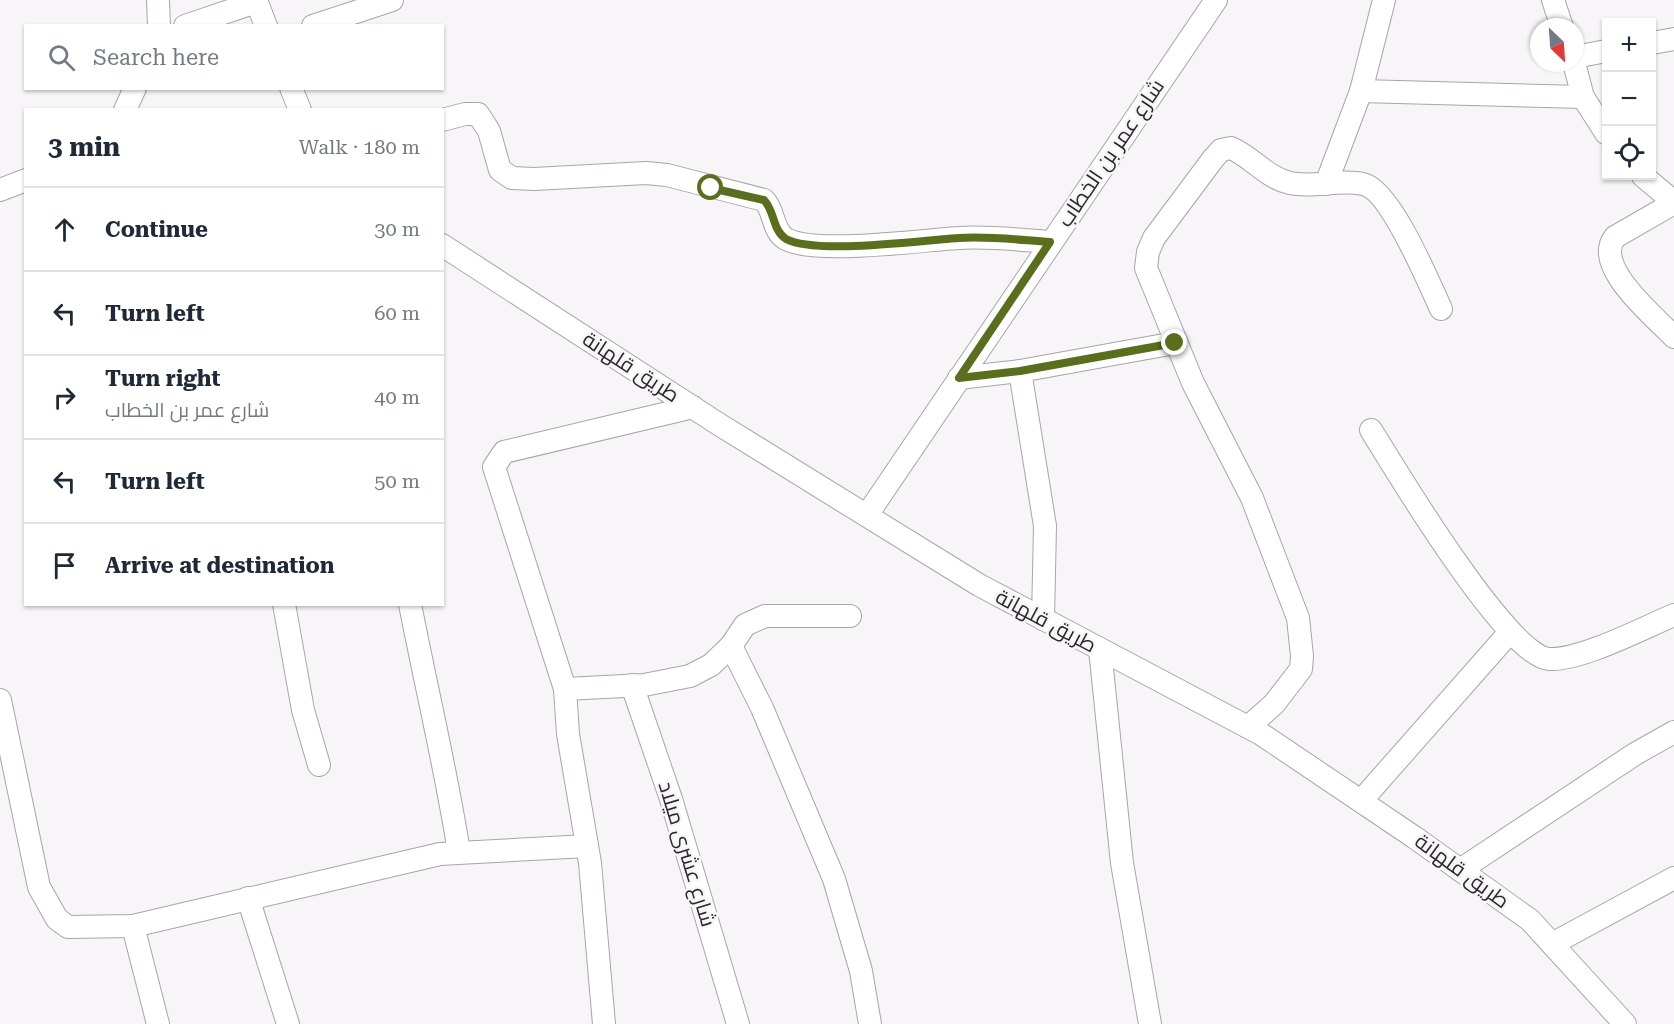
<!DOCTYPE html>
<meta charset="utf-8">
<style>
:root{--surface:#fff;--page:#f2f2f3;--text:#1f2937;--muted:#747a83;--line:#e0e1e3}
body{margin:0;font-family:"Roboto Serif",Cairo,serif;background:var(--page);color:var(--text)}
.controls{position:absolute;right:18px;top:18px;display:grid;overflow:hidden;border-radius:0px;box-shadow:0 2px 4px #0004}
.controls button{width:54px;height:54px;display:grid;place-items:center;padding:0;border:0;border-bottom:2px solid var(--line);background:var(--surface);color:var(--text);font:30px sans-serif}
.compass{position:absolute;left:1530px;top:18px;width:54px;height:54px;border-radius:50%;background:var(--surface);box-shadow:0 2px 4px #0004;rotate:155deg}
.stop{position:absolute;width:18px;height:18px;margin:-14px;border:4px solid #5b6e1d;border-radius:50%;background:#fff}
.stop.end{background:#5b6e1d;border-color:#fff;box-shadow:0 2px 6px #0008}
.list{margin:0;padding:0;list-style:none}
h2{display:flex;justify-content:space-between;align-items:center;height:78px;margin:0;padding:0 24px;font-size:26px}
h2 small{font-size:20px;font-weight:400;color:var(--muted)}
.list li{display:grid;grid-template-columns:39px 1fr auto;gap:18px;align-items:center;box-sizing:border-box;height:84px;padding:0 24px;border-top:2px solid var(--line)}
.list b{display:block;font-size:22px;white-space:nowrap}
.list p{margin:0;font-size:20px;white-space:nowrap;color:var(--muted)}
.list em{font-size:20px;font-style:normal;color:var(--muted)}
.icon{flex:none;width:33px;height:33px;fill:none;stroke:currentColor;stroke-width:2;stroke-linecap:round;stroke-linejoin:round}
.map{position:relative;flex:none;width:1674px;height:1024px;overflow:hidden}
.search{position:absolute;background:var(--surface);box-shadow:0 2px 4px #0004;left:24px;top:24px;width:420px;height:66px;display:flex;align-items:center;gap:15px;box-sizing:border-box;padding:0 21px;border-radius:0px;color:var(--muted);font-size:22px}
.panel{position:absolute;background:var(--surface);box-shadow:0 2px 4px #0004;left:24px;top:108px;width:420px;height:498px;border-radius:0px}
.map>svg:first-child{display:block}
.lines{fill:none;stroke-linecap:round;stroke-linejoin:round}
.street-casing{stroke:#a7a5a8;stroke-width:24}
.street{stroke:#fff;stroke-width:22}
.route{stroke:#5b6e1d;stroke-width:8}
.labels{text-anchor:middle;stroke-width:5;stroke-linejoin:round;paint-order:stroke}
.street-label{font-size:21px;fill:#2a292a;stroke:#f7f5f8}
</style>
<div class="map">
<svg width="1674" height="1024" viewBox="0 0 1674 1024">
<rect width="100%" height="100%" fill="#f7f5f8"/>
<g class="lines">
<defs>
<g id="street">
<polyline points="158,0 159,26"/>
<polyline points="256,0 266,26"/>
<polyline points="1553,0 1562,27"/>
<polyline points="185,26 256,2"/>
<polyline points="313,26 392,0"/>
<polyline points="1652,43 1674,39"/>
<polyline points="1575,57 1606,51"/>
<polyline points="1574,63 1583,97 1606,133"/>
<polyline points="291,88 300,110"/>
<polyline points="1361,91 1583,97"/>
<polyline points="125,110 135,88"/>
<path d="M 442,120 L 465,114 L 478,114 L 489,131 L 500,170 L 512,178 L 534,179 L 646,173 L 667,175 L 764,200 C 775,211 772,231 786,239 C 816,255 922,240 959,238 C 989,236 1020,240 1050,242"/>
<polyline points="1643,176 1674,202"/>
<polyline points="1326,184 1361,91 1384,0"/>
<polyline points="0,190 26,180"/>
<path d="M 1674,203 L 1615,237 C 1592,266 1654,316 1674,337"/>
<polyline points="442,245 720,425 979,585 1261,734 1414,837 1530,920 1625,1024"/>
<polyline points="1020,371 1045,526 1043,619"/>
<polyline points="959,378 1020,371 1175,343"/>
<path d="M 1371,430 C 1395,469 1508,657 1549,659 C 1580,661 1643,628 1674,615"/>
<polyline points="867,515 1216,0"/>
<polyline points="284,604 303,710 319,765"/>
<path d="M 410,604 C 426,687 446,769 459,852"/>
<polyline points="731,646 762,708 834,879 861,971 870,1024"/>
<polyline points="1100,649 1122,863 1150,1024"/>
<polyline points="632,685 671,799 738,1024"/>
<polyline points="565,689 644,685 690,676 711,665 731,646 745,625 765,616 850,616"/>
<polyline points="0,700 39,887 57,919 68,927 133,926 440,854 587,846"/>
<path d="M 1248,727 L 1274,704 L 1301,669 L 1302,656 L 1298,618 L 1252,498 L 1193,383 L 1146,268 L 1148,252 L 1154,238 L 1213,159 L 1221,150 L 1231,148 C 1252,157 1267,178 1290,183 C 1313,188 1339,179 1363,184 C 1390,189 1429,283 1441,309"/>
<polyline points="1361,801 1510,632"/>
<polyline points="1460,870 1635,754 1674,732"/>
<polyline points="248,898 288,1024"/>
<polyline points="133,926 158,1024"/>
<polyline points="1552,944 1674,878"/>
<polyline points="604,1024 590,863 568,734 565,689 494,467 504,452 693,407"/>
</g>
</defs>
<!-- street casing -->
<use href="#street" class="street-casing"/>
<!-- street -->
<use href="#street" class="street"/>
</g>
<g class="lines">
<!-- route -->
<path class="route" d="M 711,188 L 764,200 C 775,211 772,230 786,239 C 816,255 922,240 959,238 C 989,236 1020,240 1050,242 L 959,378 L 1020,371 L 1175,343"/>
</g>
<g class="labels">
<!-- street labels -->
<g class="street-label">
<text transform="translate(1111 153) rotate(-56)" y="7">شارع عمر بن الخطاب</text>
<text transform="translate(631 367) rotate(33)" y="7">طريق قلهانة</text>
<text transform="translate(1046 621) rotate(28)" y="7">طريق قلهانة</text>
<text transform="translate(687 854) rotate(73)" y="7">شارع عشرى ميلاد</text>
<text transform="translate(1462 871) rotate(36)" y="7">طريق قلهانة</text>
</g>
</g>
</svg>
<div class="controls">
<button>+</button>
<button>−</button>
<button><svg class="icon" aria-label="locate" viewBox="0 0 24 24"><circle cx="12" cy="12" r="6"/><path d="M12 2v4M12 18v4M2 12h4M18 12h4"/></svg></button>
</div>
<svg class="compass" viewBox="-18 -18 36 36"><path d="M0-13l5 13h-10z" fill="#e53935"/><path d="M0 13l5-13h-10z" fill="#747a83"/></svg>
<div class="stop" style="left:711px;top:188px"></div>
<div class="stop end" style="left:1175px;top:343px"></div>
<div class="search"><svg class="icon" aria-label="search" viewBox="0 0 24 24"><circle cx="10" cy="10" r="6"/><path d="M15 15l6 6"/></svg>Search here</div>
<section class="panel">
<h2>3 min<small>Walk · 180 m</small></h2>
<ul class="list">
<li><svg class="icon" aria-label="ahead" viewBox="0 0 24 24"><path d="M12 20V5M6 11l6-6 6 6"/></svg><div><b>Continue</b></div><em>30 m</em></li>
<li><svg class="icon" aria-label="left" viewBox="0 0 24 24"><path d="M17 20v-9H6M10 6l-5 5 5 5"/></svg><div><b>Turn left</b></div><em>60 m</em></li>
<li><svg class="icon" aria-label="right" viewBox="0 0 24 24"><path d="M7 20v-9h11M14 6l5 5-5 5"/></svg><div><b>Turn right</b><p>شارع عمر بن الخطاب</p></div><em>40 m</em></li>
<li><svg class="icon" aria-label="left" viewBox="0 0 24 24"><path d="M17 20v-9H6M10 6l-5 5 5 5"/></svg><div><b>Turn left</b></div><em>50 m</em></li>
<li><svg class="icon" aria-label="arrive" viewBox="0 0 24 24"><path d="M6 21V4h12l-3 4 3 4H6"/></svg><div><b>Arrive at destination</b></div></li>
</ul>
</section>
</div>
